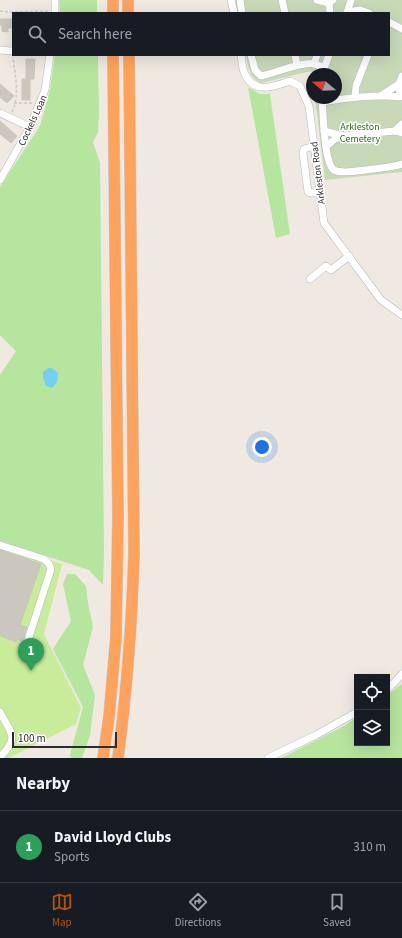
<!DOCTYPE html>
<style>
:root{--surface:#171b24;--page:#242831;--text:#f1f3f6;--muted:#9ea1a6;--line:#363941;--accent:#b45309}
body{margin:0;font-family:"Source Sans 3",sans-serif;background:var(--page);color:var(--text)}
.controls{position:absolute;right:12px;bottom:12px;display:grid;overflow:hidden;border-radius:0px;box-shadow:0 4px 16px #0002}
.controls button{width:36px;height:36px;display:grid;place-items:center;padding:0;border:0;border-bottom:1px solid var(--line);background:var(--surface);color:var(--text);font:20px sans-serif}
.compass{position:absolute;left:306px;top:68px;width:36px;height:36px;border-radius:50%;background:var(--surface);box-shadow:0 4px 16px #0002;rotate:289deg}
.scale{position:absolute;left:12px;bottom:10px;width:105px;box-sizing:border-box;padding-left:4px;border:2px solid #2e2e2e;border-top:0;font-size:11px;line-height:14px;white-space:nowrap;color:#2e2e2e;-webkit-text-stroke:3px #fff;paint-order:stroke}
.you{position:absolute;left:262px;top:447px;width:14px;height:14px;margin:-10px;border:3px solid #fff;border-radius:50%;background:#1a73e8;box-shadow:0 0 0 6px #1a73e833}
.badge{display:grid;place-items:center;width:26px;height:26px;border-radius:50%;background:var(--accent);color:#fff;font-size:13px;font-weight:700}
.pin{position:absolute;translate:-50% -33px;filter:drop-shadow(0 1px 2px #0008)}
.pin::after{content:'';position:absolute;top:21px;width:14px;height:12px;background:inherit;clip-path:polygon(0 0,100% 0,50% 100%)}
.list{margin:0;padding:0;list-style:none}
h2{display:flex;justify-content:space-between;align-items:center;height:52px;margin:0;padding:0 16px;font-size:17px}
h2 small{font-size:13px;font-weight:400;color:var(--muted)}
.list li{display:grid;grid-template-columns:26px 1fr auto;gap:12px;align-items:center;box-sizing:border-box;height:72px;padding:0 16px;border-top:1px solid var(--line)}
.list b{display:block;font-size:15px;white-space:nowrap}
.list p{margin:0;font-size:13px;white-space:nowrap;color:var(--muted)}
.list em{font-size:13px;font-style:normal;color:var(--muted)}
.icon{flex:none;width:22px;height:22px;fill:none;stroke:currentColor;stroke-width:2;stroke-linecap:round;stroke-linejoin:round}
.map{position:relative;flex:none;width:402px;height:758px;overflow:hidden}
.search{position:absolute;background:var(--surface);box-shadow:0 4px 16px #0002;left:12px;right:12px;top:12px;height:44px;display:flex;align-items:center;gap:10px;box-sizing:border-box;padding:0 14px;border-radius:0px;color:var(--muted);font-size:15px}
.sheet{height:124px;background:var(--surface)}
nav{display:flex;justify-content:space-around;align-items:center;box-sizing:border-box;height:56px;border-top:1px solid var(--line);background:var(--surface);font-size:11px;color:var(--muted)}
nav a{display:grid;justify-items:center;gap:2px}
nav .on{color:var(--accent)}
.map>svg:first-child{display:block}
.green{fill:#b6e59e}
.cemetery{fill:#c8d9b8}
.pitch{fill:#c9ec9a}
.water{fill:#75cff0}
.building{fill:#cbc7bf;stroke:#cbc5ba}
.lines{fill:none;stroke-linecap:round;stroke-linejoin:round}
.minor-casing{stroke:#b4b7c1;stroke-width:8}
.highway-casing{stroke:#c9c9c9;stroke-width:12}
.path{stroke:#c9c9c9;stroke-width:1.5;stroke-dasharray:3 2;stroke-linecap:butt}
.minor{stroke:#fff;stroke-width:7}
.highway{stroke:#ffa35c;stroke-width:11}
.labels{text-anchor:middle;stroke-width:3;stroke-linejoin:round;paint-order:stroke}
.street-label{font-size:10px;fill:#2e2e2e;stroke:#fff}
.park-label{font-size:10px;fill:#2c6e1b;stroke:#fff}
</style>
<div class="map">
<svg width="402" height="758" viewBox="0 0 402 758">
<rect width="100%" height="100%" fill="#efe9e1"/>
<!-- green -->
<g class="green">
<polygon points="59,0 97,0 97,13 60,13"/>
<polygon points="55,55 98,55 99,112 98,133 93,142 100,163 104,551 103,585 89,570 0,541 0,375 16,351 0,335 0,187 40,126 50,90"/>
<polygon points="248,87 260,94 270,94 290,234 276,238"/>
<polygon points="67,574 75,574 86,586 88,603 93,627 83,665 95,695 90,735 82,758 71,758 70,755 83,707 53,649 71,621 63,584"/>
<polygon points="402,684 402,758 281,758 344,726 357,717 357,743 387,743 387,695"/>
</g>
<!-- cemetery -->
<path class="cemetery" d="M 235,0 L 402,0 L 402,172 L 325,180 L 315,98 L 336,98 L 336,74 L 312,74 L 311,71 L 261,83 C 249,79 248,66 246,55 L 389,55 L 389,13 L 237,13 Z"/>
<!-- pitch -->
<polygon class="pitch" points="0,544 62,564 44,634 81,708 76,724 9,758 0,758"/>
<!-- water -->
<polygon class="water" points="48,368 52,368 58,373 57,382 52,388 46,386 43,378 43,372"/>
<!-- building -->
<g class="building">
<polygon points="0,19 13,19 13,28 8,28 8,32 2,31 2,25 0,25"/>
<polygon points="26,59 35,59 34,79 26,79"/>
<rect x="22" y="79" width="8" height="21"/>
<polygon points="0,84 14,96 7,103 0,97"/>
<polygon points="0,121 17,136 11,143 0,134"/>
<polygon points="0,550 41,564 20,625 27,627 22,641 17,639 16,642 0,636"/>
</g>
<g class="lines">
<defs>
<g id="minor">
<polyline points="231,0 234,13"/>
<polyline points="240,0 242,13"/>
<polyline points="282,0 285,13"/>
<polyline points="317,0 329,3 333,0"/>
<polyline points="329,3 330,13"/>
<polyline points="347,12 360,10 369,13"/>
<polyline points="55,13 55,0"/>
<polyline points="347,13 351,0"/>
<polyline points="389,22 402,29"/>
<polyline points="0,50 12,51"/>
<path d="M 241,55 C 242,61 242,69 245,74 C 254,95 275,86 290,81 L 300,86 L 309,106 L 324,223 L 381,300 L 402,315"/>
<path d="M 251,55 L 255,70 L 261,76 C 275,73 303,61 315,64 C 318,65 321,67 324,68"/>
<polyline points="295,55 297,65"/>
<polyline points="314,64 317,55"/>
<polyline points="322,74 329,55"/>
<polyline points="382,95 399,84"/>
<polyline points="355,97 356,86 368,55"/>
<path d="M 322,98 C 323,111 324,164 334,170 C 342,174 357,171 365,170 C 377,168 391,168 402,164"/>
<path d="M 322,102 C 348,98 374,94 400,97 L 399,84 L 402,76"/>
<polyline points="0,113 30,127"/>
<polyline points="324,131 343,136 395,131 402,133"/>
<polyline points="395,131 402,124"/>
<polyline points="314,146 304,149 303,153 308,192 312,193 320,192"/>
<polyline points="326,147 335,139 343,136"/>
<polyline points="0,180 30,127 45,90 50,55"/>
<polyline points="310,279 326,266 331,270 349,256"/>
<polyline points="0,545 44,559 49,564 51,569 25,649"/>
<polyline points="387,689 394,683 402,674"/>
<path d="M 0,712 C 11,734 20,737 0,757"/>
<polyline points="268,758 316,735 357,712"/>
</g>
<g id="highway">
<polyline points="113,0 113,13"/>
<polyline points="128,0 128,13"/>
<polyline points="103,758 109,717 116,637 118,516 113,55"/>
<path d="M 118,758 C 127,690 132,621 134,553 L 129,55"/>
</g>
</defs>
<!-- minor casing -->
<use href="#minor" class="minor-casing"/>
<!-- highway casing -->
<use href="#highway" class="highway-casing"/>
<!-- path -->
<g class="path">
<polyline points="0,11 9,12 48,11"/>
<polyline points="14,103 32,103"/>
<path d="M 12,112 C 20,96 15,74 13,57"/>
</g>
<!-- minor -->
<use href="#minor" class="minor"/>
<!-- highway -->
<use href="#highway" class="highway"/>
</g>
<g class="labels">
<!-- street labels -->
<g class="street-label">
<text transform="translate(32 120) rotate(-65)" y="4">Cockels Loan</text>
<text transform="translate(317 173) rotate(-97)" y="4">Arkleston Road</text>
</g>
<!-- park labels -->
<g class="park-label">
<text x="360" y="130">Arkleston<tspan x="360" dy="12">Cemetery</tspan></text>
</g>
</g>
</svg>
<div class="controls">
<button><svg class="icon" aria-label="locate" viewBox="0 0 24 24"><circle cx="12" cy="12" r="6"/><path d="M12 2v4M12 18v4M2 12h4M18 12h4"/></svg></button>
<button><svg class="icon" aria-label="layers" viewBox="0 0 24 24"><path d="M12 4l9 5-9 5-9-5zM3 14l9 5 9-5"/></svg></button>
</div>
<svg class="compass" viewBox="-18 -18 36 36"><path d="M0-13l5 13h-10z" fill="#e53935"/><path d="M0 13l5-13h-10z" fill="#9ea1a6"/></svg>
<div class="scale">100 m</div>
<div class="you"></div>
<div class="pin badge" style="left:31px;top:671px;background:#2e9e5b">1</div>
<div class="search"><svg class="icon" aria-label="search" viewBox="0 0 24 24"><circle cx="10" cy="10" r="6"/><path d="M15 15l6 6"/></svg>Search here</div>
</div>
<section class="sheet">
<h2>Nearby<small></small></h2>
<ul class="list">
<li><span class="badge" style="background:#2e9e5b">1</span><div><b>David Lloyd Clubs</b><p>Sports</p></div><em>310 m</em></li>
</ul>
</section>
<nav>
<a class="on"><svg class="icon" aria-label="map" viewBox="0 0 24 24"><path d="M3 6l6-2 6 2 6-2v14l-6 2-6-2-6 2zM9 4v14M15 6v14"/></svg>Map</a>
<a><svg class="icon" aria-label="directions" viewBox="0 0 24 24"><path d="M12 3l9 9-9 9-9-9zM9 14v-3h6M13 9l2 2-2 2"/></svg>Directions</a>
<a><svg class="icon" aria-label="saved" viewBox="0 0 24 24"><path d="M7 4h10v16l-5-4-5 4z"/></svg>Saved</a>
</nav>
